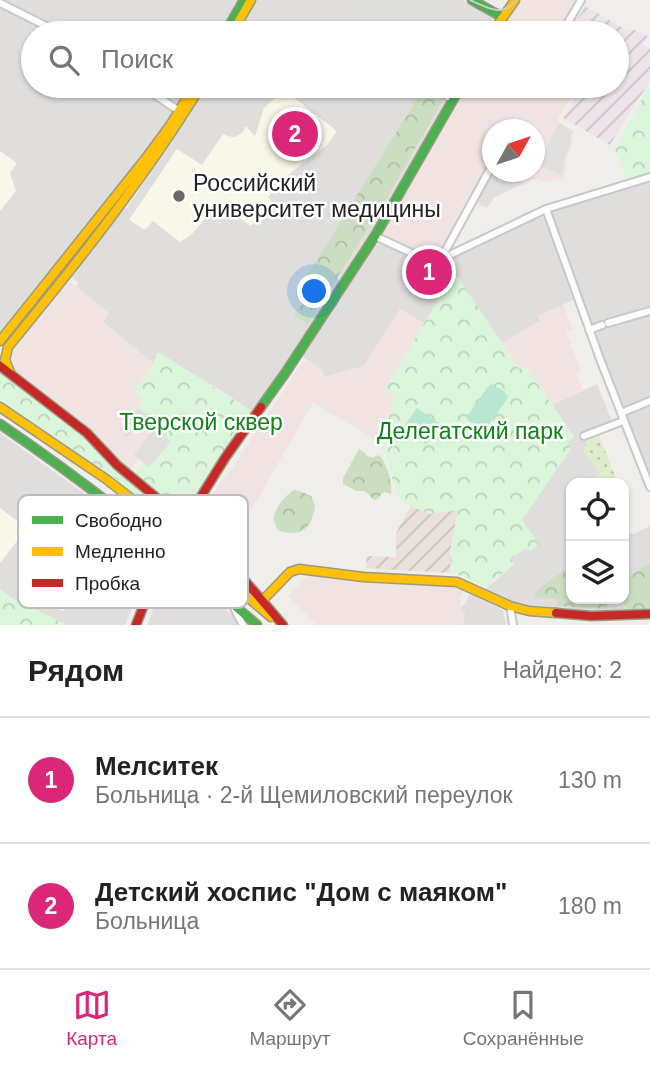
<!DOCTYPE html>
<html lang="ru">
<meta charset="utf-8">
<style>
:root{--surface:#fff;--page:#f2f2f2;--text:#222;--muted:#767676;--line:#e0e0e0;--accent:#db2777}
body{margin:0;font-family:Arial,sans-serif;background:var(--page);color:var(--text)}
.controls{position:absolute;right:21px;bottom:21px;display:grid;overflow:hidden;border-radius:14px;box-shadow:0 2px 5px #0004}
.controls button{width:63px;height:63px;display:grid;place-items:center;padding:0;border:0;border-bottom:2px solid var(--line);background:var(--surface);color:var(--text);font:35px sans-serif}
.compass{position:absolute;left:482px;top:119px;width:63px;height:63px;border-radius:50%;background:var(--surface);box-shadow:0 2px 5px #0004;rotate:50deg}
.you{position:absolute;left:315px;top:292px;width:24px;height:24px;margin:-18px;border:5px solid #fff;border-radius:50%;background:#1a73e8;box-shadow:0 0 0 10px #1a73e833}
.badge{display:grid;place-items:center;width:46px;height:46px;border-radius:50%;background:var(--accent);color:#fff;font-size:23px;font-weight:700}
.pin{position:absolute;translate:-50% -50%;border:4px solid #fff;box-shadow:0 2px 7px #0006}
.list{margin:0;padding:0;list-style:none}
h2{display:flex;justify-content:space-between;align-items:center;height:91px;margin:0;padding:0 28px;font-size:30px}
h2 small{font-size:23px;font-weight:400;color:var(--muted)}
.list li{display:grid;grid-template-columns:46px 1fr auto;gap:21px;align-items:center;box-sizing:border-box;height:126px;padding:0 28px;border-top:2px solid var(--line)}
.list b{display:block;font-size:26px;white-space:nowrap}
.list p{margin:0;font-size:23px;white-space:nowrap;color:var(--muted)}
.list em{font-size:23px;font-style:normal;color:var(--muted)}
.icon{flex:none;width:38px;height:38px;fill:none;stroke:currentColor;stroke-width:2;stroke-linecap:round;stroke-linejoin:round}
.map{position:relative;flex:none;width:650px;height:625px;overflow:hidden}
.search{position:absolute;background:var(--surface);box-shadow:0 2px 5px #0004;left:21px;right:21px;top:21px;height:77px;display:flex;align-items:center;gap:18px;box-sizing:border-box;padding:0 24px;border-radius:38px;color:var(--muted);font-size:26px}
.sheet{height:343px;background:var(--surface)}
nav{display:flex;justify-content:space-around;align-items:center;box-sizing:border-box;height:98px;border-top:2px solid var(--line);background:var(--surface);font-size:19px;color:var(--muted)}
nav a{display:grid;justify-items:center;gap:4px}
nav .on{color:var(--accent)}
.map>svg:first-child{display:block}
.residential{fill:#dfdedc}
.commercial{fill:#f1e3e1;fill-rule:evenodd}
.industrial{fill:url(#industrial-furrows)}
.education{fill:#f8f7e8}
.religious{fill:#dededc}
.military{fill:url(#military-furrows)}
.grass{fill:url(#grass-dots)}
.forest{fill:url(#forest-crowns)}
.park{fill:url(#park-crowns)}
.pitch{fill:#b7e6d2}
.parking{fill:#e0dfde}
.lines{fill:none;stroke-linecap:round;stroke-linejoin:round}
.street-casing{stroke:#c9c8c7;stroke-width:10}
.fast-casing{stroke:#999a82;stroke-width:11}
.slow-casing{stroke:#999a82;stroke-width:11}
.jam-casing{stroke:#999a82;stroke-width:11}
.street{stroke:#fdfcfc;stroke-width:6}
.fast{stroke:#4caf50;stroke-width:8}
.slow{stroke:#ffc107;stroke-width:8}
.jam{stroke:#c62828;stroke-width:8}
.tram{stroke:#ccc;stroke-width:2}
.poi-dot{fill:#6a6968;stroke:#fff;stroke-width:2.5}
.labels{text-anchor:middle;stroke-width:5;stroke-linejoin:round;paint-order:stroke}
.poi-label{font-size:23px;fill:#222;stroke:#fff;text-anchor:start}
.park-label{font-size:23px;fill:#0c8416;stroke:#fff}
.key{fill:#fff;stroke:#bdbdbd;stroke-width:2}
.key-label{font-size:19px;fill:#222}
</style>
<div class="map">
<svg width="650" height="625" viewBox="0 0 650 625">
<defs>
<pattern id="industrial-furrows" width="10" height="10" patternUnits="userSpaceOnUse" patternTransform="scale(1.75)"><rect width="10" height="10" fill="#ede4e9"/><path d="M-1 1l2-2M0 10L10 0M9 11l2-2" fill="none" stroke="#cbc3c8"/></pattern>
<pattern id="military-furrows" width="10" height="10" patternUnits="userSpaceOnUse" patternTransform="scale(1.75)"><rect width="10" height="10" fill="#eae0db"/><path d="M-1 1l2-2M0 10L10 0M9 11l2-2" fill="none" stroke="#c8c0bc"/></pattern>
<pattern id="grass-dots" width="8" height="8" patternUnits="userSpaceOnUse" patternTransform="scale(1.75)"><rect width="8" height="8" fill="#ddeccb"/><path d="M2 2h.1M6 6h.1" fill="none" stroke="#bdcaae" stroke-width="1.8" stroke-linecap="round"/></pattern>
<pattern id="forest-crowns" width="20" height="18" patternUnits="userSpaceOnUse" patternTransform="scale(1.75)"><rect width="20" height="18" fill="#cbdec1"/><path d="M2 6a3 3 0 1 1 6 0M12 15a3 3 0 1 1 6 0" fill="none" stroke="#aebea6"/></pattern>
<pattern id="park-crowns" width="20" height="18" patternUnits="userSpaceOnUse" patternTransform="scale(1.75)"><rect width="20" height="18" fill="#daf5da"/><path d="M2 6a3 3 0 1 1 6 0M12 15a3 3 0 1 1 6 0" fill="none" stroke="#bbd2bb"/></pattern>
</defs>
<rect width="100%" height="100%" fill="#f0eeeb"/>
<!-- residential -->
<g class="residential">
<polygon points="0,0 240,0 221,33 33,33 33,86 191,86 169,122 140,160 137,161 124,178 123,182 117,190 114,191 27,298 0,335"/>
<polygon points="257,0 463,0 493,18 493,20 486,33 235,33 253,2"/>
<polygon points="206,86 455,86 374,228 261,404 251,415 250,410 217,388 157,353 154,364 103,322 109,313 76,287 79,283 71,276 124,209 127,208"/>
<polygon points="650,180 650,478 620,404 551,213 551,211"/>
<polygon points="539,215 545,218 573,300 539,316 540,321 502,343 445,260"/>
<polygon points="381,242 435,271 445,289 425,324 400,309 364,366 325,377 321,369 301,356 375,245"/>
<polygon points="597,384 614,426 585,438 587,441 583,451 601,473 590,483 571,483 571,599 624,599 624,531 633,534 650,526 650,612 597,613 523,607 516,605 485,590 514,564 510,559 526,548 521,520 571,449 567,442 574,436 552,405"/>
<polygon points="0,433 113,514 156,549 158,555 139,601 133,606 125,625 70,625 64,622 63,623 22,603 19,603 0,589"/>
<polygon points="171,569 180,570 237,619 241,625 147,625 168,572"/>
<polygon points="470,594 503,610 506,625 463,625 465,614 460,608 464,605"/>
</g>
<!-- commercial -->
<g class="commercial">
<polygon points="521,0 578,0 559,33 499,33"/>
<path d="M 468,86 L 578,86 L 557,121 L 574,132 L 572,138 L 573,142 L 567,158 L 564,178 L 545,182 L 534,179 L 494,198 L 488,207 L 485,208 L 475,203 L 449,250 L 434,258 L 429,259 L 383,237 L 382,234 ZM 492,130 L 534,130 L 534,172 L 492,172 Z"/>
<polygon points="68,283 71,283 109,313 103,322 154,364 144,400 138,407 162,426 149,467 139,459 131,468 127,467 113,455 93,432 10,367 8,364 9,351"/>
<polygon points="563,305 573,329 566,332 581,370 576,373 583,390 552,405 525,366 520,369 502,343 540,321 538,316"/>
<polygon points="400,309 425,324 385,390 395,396 382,445 377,440 313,403 243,524 236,533 206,513 204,507 223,478 225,479 303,361 305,362 307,360 321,369 325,377 364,366"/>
<polygon points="309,575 349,582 451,587 462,590 462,595 459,598 461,602 460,608 465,614 463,625 317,625 288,596"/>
</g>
<!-- industrial -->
<polygon class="industrial" points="585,6 630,32 632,29 648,36 643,44 650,49 650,81 610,145 563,118 582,86 617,86 617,33 569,33"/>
<!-- education -->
<g class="education">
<polygon points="284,90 337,131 327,145 289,174 268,197 274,204 250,226 219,202 192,234 180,242 153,221 145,230 129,220 177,149 202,165 223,134 227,136 235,137 242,133 246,126 255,136 264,108"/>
<polygon points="0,151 17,163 10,173 16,191 0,211"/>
<polygon points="0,508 27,528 0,563"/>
<polygon points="63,570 78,580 63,611 38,599 45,584 53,581"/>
</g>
<!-- religious -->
<polygon class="religious" points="365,0 447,0 428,33 392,33 388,31 387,33 359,33 367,19 371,21 377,10 364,2"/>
<!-- military -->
<polygon class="military" points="411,506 431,514 458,510 449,557 451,558 450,573 366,568 367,556 396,557 396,533"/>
<!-- grass -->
<polygon class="grass" points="599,436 618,483 590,483 601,473 583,451 587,441"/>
<!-- forest -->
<g class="forest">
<polygon points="425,86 444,98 381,208 308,324 294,315 303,301 295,295"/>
<path d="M 359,449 C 369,454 366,461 379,455 C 387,463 393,484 391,494 L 385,492 L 382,493 L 379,498 L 374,500 L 365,491 L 356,491 L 343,484 L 343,478 Z"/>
<path d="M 294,490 L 300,491 L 311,496 C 312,500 315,503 315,507 C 315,509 312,517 312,519 C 305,535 292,535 278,530 C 276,526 274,523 274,519 C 274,508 286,495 294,490 Z"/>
<polygon points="650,563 650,609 627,610 622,599 624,599 624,580"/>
<polygon points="571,565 571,599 605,599 608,609 557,606 557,599 534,597 539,588"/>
</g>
<!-- park -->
<g class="park">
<polygon points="648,88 650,88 650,172 627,180 615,149"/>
<polygon points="458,277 519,369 525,366 574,437 567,442 571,448 522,520 539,544 531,551 525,548 511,559 514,564 486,587 457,574 450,573 451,558 449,558 458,510 431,514 411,506 398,497 382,445 395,396 385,390 446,286"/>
<path d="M 157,353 L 160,353 L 251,411 L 252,414 L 230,446 L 222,453 L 191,502 C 187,506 182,509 177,507 L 136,473 L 143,462 L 149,466 L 162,426 L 138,408 L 143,400 L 133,391 L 154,364 Z"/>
<polygon points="0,372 84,437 113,467 173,516 170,518 162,515 114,477 0,400"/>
<polygon points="0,589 19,603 22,603 63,623 64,622 70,625 0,625"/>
</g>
<!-- pitch -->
<g class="pitch">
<polygon points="491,384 504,391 508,396 507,399 488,426 482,429 469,421 468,415 487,388"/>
<polygon points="417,408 440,424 426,444 403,428"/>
</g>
<!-- parking -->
<g class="parking">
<polygon points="559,123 573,131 570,137 571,142 565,157 562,176 538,164"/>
<polygon points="492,170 492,172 502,172 521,182 522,184 494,197 488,207 486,207 476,201"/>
<polygon points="138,408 162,426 170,443 149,467 134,455 151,432 138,424 128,437 120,430"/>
</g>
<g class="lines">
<defs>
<g id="street">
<polyline points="0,3 60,33"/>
<polyline points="335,27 345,33"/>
<polyline points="562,33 581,0"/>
<polyline points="142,86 179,111"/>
<polyline points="431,86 453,100"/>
<polyline points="529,91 532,86"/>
<polyline points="546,209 600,359 650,487"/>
<polyline points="375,236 433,263 546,209 650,177"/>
<polyline points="442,257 489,171"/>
<polyline points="608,323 650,311"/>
<polyline points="589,330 602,325"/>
<polyline points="621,413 650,401"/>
<polyline points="584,436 623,421"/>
<polyline points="510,606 513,625"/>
<polyline points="234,608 243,625"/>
</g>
<g id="fast">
<polyline points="472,0 502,17"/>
<polyline points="225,33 244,0"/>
<polyline points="261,407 286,372 375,236 461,86"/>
<path d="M 0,424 C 90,485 175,553 257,625"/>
</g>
<g id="slow">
<polyline points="232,33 251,0"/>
<polyline points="492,33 515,0"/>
<polyline points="0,341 146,158 171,124 194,86"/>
<path d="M 10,372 L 5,360 L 8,347 C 77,263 144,179 201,86"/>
<polyline points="0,407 106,479 145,509 271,617"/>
<polyline points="263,600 290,572 299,569 363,577 457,582 510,606 529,611 556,613"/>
</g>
<g id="jam">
<polyline points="0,366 87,433 117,465 216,547 283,625"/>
<polyline points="556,613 592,616 650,614"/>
<polyline points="136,625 161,561 225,458 261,407"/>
</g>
</defs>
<!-- street casing -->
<use href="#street" class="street-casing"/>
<!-- fast casing -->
<use href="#fast" class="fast-casing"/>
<!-- slow casing -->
<use href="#slow" class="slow-casing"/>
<!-- jam casing -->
<use href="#jam" class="jam-casing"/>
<!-- street -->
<use href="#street" class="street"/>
<!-- fast -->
<use href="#fast" class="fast"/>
<!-- slow -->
<use href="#slow" class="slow"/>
<!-- jam -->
<use href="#jam" class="jam"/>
<!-- tram -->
<path class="tram" d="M 470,0 C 488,8 502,18 516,0"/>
</g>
<!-- markers -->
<circle class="poi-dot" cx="179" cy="196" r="7"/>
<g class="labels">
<!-- poi labels -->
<g class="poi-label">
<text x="193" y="191">Российский<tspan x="193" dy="26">университет медицины</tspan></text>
</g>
<!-- park labels -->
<g class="park-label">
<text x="201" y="430">Тверской сквер</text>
<text x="470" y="439">Делегатский парк</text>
</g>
</g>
<!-- legend -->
<rect x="18" y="495" width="230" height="113" rx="10" class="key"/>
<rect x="32" y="516" width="31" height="8" fill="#4caf50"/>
<rect x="32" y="547" width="31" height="9" fill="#ffc107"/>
<rect x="32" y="579" width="31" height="8" fill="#c62828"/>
<g class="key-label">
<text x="75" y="527">Свободно</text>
<text x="75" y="558">Медленно</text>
<text x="75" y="590">Пробка</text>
</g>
</svg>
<div class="controls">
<button><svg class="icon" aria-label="locate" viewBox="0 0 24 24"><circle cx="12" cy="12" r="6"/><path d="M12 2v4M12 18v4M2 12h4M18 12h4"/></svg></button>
<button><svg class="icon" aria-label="layers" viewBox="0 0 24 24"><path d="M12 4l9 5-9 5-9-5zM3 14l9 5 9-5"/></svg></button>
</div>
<svg class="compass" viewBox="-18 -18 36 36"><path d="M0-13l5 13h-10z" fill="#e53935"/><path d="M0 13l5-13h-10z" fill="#767676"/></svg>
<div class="you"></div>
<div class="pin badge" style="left:429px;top:272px">1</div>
<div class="pin badge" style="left:295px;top:134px">2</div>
<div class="search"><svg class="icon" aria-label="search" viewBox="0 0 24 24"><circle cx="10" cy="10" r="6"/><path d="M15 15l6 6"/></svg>Поиск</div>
</div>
<section class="sheet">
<h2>Рядом<small>Найдено: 2</small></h2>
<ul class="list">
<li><span class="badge">1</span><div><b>Мелситек</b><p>Больница · 2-й Щемиловский переулок</p></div><em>130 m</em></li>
<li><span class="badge">2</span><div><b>Детский хоспис &quot;Дом с маяком&quot;</b><p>Больница</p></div><em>180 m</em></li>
</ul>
</section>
<nav>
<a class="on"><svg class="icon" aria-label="map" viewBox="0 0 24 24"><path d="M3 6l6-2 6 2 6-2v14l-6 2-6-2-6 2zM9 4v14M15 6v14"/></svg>Карта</a>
<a><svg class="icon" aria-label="directions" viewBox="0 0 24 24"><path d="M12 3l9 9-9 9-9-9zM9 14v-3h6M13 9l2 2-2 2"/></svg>Маршрут</a>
<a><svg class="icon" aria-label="saved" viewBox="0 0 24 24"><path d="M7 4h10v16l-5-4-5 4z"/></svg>Сохранённые</a>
</nav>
